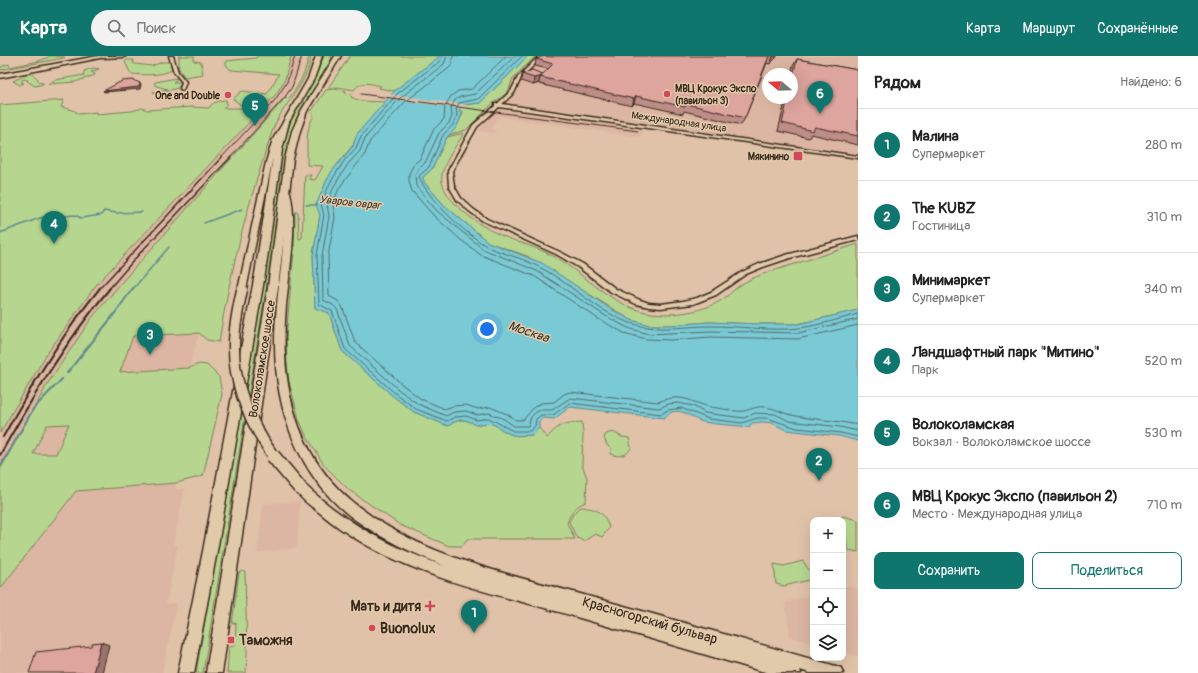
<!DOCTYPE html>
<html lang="ru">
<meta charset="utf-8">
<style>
:root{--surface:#fff;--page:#f2f2f2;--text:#222;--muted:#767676;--line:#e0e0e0;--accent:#0f766e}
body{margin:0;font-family:Pangolin,sans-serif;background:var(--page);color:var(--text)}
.controls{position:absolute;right:12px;bottom:12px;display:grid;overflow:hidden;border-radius:8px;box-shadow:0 4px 16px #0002}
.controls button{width:36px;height:36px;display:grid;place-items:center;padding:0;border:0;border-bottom:1px solid var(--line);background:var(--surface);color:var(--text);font:20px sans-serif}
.compass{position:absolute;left:762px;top:12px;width:36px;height:36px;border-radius:50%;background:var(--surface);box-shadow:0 4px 16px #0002;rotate:289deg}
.you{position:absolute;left:487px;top:273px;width:14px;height:14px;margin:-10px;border:3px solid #fff;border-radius:50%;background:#1a73e8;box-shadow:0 0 0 6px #1a73e833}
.badge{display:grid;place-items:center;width:26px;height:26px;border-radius:50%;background:var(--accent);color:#fff;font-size:13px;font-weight:700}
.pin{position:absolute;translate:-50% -33px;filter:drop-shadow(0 1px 2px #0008)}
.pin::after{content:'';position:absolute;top:21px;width:14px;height:12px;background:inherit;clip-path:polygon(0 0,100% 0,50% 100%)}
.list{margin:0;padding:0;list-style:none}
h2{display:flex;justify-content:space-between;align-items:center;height:52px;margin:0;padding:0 16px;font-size:17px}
h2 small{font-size:13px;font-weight:400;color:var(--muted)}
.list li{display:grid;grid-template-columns:26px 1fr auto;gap:12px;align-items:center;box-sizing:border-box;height:72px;padding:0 16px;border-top:1px solid var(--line)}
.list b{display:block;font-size:15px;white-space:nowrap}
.list p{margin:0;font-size:13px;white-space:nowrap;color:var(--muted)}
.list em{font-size:13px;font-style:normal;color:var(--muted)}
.actions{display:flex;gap:8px;padding:12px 16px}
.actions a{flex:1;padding:9px 0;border:1px solid var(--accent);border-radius:8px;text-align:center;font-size:14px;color:var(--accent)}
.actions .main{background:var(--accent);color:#fff}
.icon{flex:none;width:22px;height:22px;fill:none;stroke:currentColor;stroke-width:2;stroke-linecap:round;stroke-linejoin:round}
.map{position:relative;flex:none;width:858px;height:617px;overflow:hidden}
header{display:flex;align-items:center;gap:24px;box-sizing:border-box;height:56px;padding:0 20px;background:var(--accent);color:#fff}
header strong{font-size:19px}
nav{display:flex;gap:22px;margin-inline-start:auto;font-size:14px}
.search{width:280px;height:36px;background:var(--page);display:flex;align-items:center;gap:10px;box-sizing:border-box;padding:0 14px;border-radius:22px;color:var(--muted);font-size:15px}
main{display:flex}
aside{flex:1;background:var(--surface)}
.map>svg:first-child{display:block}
.built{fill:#dcb6a2;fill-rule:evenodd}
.green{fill:#b6d690;stroke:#788057;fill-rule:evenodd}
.water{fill:#7acad5;stroke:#618a8c}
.pier{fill:#e0c2a8}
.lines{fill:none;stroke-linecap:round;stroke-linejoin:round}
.shore{stroke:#546a67;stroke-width:1}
.stream-far2{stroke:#618a8c;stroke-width:1.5}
.stream-far1{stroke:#618a8c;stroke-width:2}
.stream{stroke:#618a8c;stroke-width:2.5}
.street-casing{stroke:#3b2a1e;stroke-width:3}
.secondary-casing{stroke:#3b2a1e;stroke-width:3}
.primary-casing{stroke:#3b2a1e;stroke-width:3}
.street{fill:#e1caaa;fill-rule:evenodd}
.secondary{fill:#e1caaa;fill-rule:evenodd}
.primary{fill:#e1caaa;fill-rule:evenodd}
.rail-far2{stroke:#3b2a1e;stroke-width:1}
.rail-far1{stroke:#3b2a1e;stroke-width:1.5}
.rail{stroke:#3b2a1e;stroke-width:2}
.secondary-bridge-far1-casing{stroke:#3b2a1e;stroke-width:13;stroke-linecap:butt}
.secondary-bridge-casing{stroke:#3b2a1e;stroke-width:16;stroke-linecap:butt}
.secondary-bridge-far1{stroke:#e1caaa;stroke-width:10}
.secondary-bridge{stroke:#e1caaa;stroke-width:13}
.wall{fill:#bf8d88;stroke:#3b2a1e}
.shaded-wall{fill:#9b736f;stroke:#3b2a1e}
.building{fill:#dea49e;stroke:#3b2a1e}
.poi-dot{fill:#d1495b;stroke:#e1caaa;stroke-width:1.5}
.labels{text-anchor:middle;stroke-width:3;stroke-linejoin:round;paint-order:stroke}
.far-poi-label{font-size:10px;font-weight:bold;fill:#3b2a1e;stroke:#e1caaa;text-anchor:end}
.far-street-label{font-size:10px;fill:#3b2a1e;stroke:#e1caaa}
.far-water-label{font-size:11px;font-style:italic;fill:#413a30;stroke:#e1caaa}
.street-label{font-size:12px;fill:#3b2a1e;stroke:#e1caaa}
.water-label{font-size:13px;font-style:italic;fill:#413a30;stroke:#e1caaa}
.near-poi-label{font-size:14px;font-weight:bold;fill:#3b2a1e;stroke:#e1caaa;text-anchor:start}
.near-street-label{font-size:14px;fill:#3b2a1e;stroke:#e1caaa}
</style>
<header>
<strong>Карта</strong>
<div class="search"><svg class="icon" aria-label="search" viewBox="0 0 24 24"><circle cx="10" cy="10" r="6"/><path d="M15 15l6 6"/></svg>Поиск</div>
<nav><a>Карта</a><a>Маршрут</a><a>Сохранённые</a></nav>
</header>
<main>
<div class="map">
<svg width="858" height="617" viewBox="0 0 858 617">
<rect width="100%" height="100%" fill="#e0c2a8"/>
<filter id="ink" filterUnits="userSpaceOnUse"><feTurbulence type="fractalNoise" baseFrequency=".025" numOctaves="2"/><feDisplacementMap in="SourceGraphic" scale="8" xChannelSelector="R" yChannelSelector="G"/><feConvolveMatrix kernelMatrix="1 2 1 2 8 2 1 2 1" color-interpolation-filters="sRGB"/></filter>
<g filter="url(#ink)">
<!-- built -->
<g class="built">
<polygon points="291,0 304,0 299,17 285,43 138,207 91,263 48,327 0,414 0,377 22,337 69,265 96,229 118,205 277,37 285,23"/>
<path d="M 530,0 L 858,0 L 858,103 L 642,73 L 641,81 L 502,61 L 496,63 L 492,72 L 496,76 L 494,77 L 479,75 L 511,21 ZM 768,18 L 792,18 L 792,42 L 768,42 Z"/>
<polygon points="199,277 189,312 120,316 133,280"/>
<polygon points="69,368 56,398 33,399 47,369"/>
<polygon points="176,427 175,433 185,432 173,489 178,489 166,548 177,547 162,617 0,617 0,533 76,435"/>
<polygon points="300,445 297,492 257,497 263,448"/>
<polygon points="847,530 858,533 858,600 843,596 843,531"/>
<polygon points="813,539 813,587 790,581 785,546"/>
</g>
<!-- green -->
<g class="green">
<polygon points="51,0 65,1 63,2 0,14 0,11 9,8 10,11 39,5"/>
<polygon points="179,0 194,0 194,5 201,6 203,18 185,21 179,13"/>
<path d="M 257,0 L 291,0 L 285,23 L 277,37 L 96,229 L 46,299 L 0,377 L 0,49 L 64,44 L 61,51 L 73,54 L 80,58 L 96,56 L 96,58 L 132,55 L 142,52 L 147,54 L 191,51 L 209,52 C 211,47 220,44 226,44 L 227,48 L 223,52 L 245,52 L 233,43 L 242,35 L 267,38 L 279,18 L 231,14 L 226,9 L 226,5 L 256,2 Z"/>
<path d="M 309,0 L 311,0 C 308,29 281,49 272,76 C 249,144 230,214 219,286 L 207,284 L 199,277 L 133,280 L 120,316 L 189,312 L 199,308 L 207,309 L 219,321 L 222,338 L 203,420 L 176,427 L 76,435 L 0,533 L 0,414 L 48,327 L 91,263 L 122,226 L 286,41 L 288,43 C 298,32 306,16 309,0 ZM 69,368 L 56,398 L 33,398 L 47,369 Z"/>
<path d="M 324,0 L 332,0 C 327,17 314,31 305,46 C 295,62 289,80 285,98 L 268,221 L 203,617 L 196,617 L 264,221 L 281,98 L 292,62 L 315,22 Z"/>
<path d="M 350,0 L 440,0 L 394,35 L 379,32 L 381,30 C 371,28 361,24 354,34 L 337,31 L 328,32 Z"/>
<polygon points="528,0 536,0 513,22 508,36 492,48 466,74 449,79 456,72 463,57 459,55 463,49 480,47"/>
<path d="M 127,4 L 134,4 L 133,7 L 135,8 L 152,10 L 162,6 L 170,6 L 172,14 C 160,20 144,19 131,18 L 125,6 Z"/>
<polygon points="93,12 99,13 91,16 95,18 95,19 75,26 48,28 55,24 84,19 84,15"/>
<path d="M 28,18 C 33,17 37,21 39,26 L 43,27 L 43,28 L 35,30 L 27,25 L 28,24 L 23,23 L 21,26 L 24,27 L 20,29 L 13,25 Z"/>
<polygon points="176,22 177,23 173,26 181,26 178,32 158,37 153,36 168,33 156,30 154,27 156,26"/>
<path d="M 334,33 L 346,35 L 345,37 L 352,38 L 351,41 C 362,47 373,45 385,46 L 357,78 L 353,89 L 332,115 L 326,126 L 317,149 L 320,159 L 313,199 L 315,252 L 329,257 L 342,295 L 394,341 L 414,356 L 448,370 C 459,362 464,362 476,369 C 497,364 494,371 510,378 C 516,381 526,379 532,379 L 539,372 L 547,382 C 559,368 564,367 582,366 L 583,377 L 582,409 L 587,422 L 586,446 C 575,450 570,457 567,467 L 575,483 L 467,483 L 462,490 L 449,490 L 400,469 L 349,434 L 324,409 L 306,379 L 299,363 L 289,326 L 287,308 L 286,281 L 294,195 L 295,156 L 298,156 L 299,183 L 302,182 L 305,119 L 311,119 L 309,123 L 315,124 L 323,110 L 307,109 C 308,93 304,75 314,60 L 311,56 L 326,34 Z"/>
<path d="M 464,77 C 457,89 439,112 442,126 C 446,143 466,159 480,168 C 503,184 532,188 555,201 C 586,219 615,253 652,257 C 672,260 702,256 720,245 C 727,241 732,235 739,230 C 746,225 755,221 763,218 L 858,188 L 858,254 L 798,268 L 758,268 L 709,266 L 671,269 L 649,269 L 631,264 L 527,200 L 488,186 L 444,149 L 424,126 L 423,121 L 432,113 L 447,81 Z"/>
<path d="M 613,376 L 622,381 L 629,382 L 631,392 C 626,401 618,401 610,398 L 611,393 L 607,389 L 604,382 L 606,378 Z"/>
<path d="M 581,451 C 597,453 604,455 609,472 L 602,481 L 595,478 L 584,485 L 577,482 L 569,466 L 573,458 Z"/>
<polygon points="842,460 858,464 858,496 848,494"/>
<polygon points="803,505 813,520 813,523 784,530 776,528 774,508 784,510"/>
<polygon points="242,515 245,516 247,596 246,617 227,617 229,591 235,590 236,567 232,568 239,517"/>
</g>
<!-- water -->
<path class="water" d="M 440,0 L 528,0 L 480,47 L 463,49 L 459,55 L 463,56 L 456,72 L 447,81 L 432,113 L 423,121 L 424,126 L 444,149 L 488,186 L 542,207 L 609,252 L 631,264 L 649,269 L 671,269 L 709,266 L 758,268 L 798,268 L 858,254 L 858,385 L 839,380 L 786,374 L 772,367 L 763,366 L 752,367 L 749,371 C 734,369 718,369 703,366 C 691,363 678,346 664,362 L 570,351 L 554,363 L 543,362 L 539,365 L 539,372 L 532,379 C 526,379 516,381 510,378 C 494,371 497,364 476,369 C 464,362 460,362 448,370 L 414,356 L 394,341 L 342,295 L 329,257 L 315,252 L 313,199 L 320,159 L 316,149 L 326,126 L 332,115 L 353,90 L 357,78 L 364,70 L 394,35 Z"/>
<!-- pier -->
<polygon class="pier" points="389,38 475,50 464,51 463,53 385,42"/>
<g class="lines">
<!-- shore -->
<g class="shore">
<polyline points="442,0 440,5 397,38 361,80 356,92 344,105 330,127 321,148 324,159 317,199 319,248 332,255 345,293 396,338 416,353 447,365 455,361 466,360 477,364 489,362 513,375 530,375 535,370 536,363 541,359 553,359 570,347 661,358 668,354 681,352 709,363 742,367 757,362 767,362 797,372 841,377 858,381"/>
<polyline points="447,0 444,8 400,42 365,82 360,95 348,108 334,130 327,148 329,160 322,200 323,244 333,249 337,253 350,290 399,334 418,348 446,360 454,356 466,355 477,359 489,357 504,363 514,370 528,370 531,361 535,357 540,354 552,354 570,342 659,352 669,348 678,347 693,350 705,357 744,362 755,357 775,358 789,365 840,371 858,375"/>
<path d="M 453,0 L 452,7 L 449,12 L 405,46 L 370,85 L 365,98 L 339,132 L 333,148 L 335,161 L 328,200 L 329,240 L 338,245 L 342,250 L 355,286 L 404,330 L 421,343 L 445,353 L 453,350 L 466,349 L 478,353 L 490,351 L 507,358 L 516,364 L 523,364 L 535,350 L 541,347 L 554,346 L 564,338 L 570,336 L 658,346 C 685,335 692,349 717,352 C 725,353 736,356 744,355 C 752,353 757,350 765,351 C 775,352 782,357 791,359 C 812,364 836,364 858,369"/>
<polyline points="506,0 472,33 458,35 451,40 445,50 444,63 434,73 420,103 414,108 409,118 409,125 412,135 433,159 461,184 481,199 534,220 600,264 624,277 646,283 671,284 710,281 798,283 858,269"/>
<polyline points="515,0 475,38 460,41 455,44 451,52 452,60 449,67 439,77 425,107 419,111 415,119 416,130 437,155 483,193 537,215 604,259 628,272 649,278 710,275 798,277 858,263"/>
<path d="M 522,0 L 478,43 L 459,47 L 456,53 L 457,59 L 453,69 L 443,79 L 429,111 L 419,120 C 426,142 469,181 490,192 C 504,198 519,201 533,208 C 564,222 588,248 620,263 C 653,278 678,270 712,270 C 737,270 762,274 787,273 C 811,272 835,264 858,258"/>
</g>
<!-- stream-far2 -->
<g class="stream-far2">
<polyline points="306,149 318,149"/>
<polyline points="204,167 242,153"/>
<polyline points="0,177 40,162 53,159 54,161 75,159 81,162 101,159 104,155 117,157 142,156"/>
<polyline points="133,233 169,191"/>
</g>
<!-- stream-far1 -->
<g class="stream-far1">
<polyline points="67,317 113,260 133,232"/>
<polyline points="6,401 33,353 62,323"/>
</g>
<!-- stream -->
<polyline class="stream" points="1,409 6,400"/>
<defs>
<g id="street">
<polygon points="102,0 126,0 124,1 103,2 102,2"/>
<polygon points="169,0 173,0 178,16 186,26 183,34 180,33 182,26 174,16"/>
<polygon points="539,0 543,0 521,22 514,37 502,48 858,100 858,102 499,51 477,71 452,115 454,130 461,142 473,153 487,163 560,196 583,208 616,233 640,244 649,247 661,248 683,245 697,242 711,236 742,216 759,208 786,199 858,180 858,184 790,202 763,211 746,218 716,239 693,248 661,252 649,251 636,248 611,236 578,211 556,198 483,165 469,155 457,144 449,130 448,115 473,69 495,50 495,48 497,48 511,35 518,21"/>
</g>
<g id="secondary">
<polygon points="98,0 110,0 0,22 0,18"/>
<polygon points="284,65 289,66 279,83 272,106 246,234 242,237 238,234 266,106 273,83"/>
<path d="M 283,134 L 286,134 L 290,136 C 298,171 289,215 286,250 C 283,285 284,321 294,355 C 305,395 329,430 363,454 C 428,503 514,519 591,541 C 673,563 754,587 836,610 L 841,612 L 843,617 L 810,617 L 800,614 L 801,617 L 768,617 C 703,598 638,579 573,560 C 486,535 391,517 320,457 C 311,450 299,442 294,432 L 296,428 L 300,426 L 304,428 C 347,468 390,491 445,510 C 413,497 382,483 354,463 C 299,422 275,354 275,288 C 275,262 278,237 281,212 C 283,194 284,176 284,158 C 284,151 281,141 283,134 Z"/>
</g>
<g id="primary">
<polygon points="316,0 322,0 314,23 289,66 282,94 265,218 217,495 194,617 178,617 203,495 255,218 274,94 283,66 308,23"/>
<polygon points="335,0 341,0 307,55 300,75 293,103 278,231 222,617 206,617 268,231 285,103 292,75 301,55"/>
</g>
</defs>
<!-- street casing -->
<use href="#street" class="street-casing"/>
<!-- secondary casing -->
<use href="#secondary" class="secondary-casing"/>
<!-- primary casing -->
<use href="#primary" class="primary-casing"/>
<!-- street -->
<use href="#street" class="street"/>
<!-- secondary -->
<use href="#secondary" class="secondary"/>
<!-- primary -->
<use href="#primary" class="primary"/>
<!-- rail-far2 -->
<g class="rail-far2">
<polyline points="361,38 638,75"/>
<polyline points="221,102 275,44 287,26 295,0"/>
<polyline points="230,102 285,41 292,31 302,0"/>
</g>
<!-- rail-far1 -->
<g class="rail-far1">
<polyline points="99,233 222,101"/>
<polyline points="109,233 140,197 231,101"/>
</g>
<!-- rail -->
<g class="rail">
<path d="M 3,381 C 31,330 63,277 100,232"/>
<path d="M 0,399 C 33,340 67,284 110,232"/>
</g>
<defs>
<path id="secondary-bridge-far1" d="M 242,234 C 238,252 234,271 234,289 C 233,331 251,368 274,401"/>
<polyline id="secondary-bridge" points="273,400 300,432"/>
</defs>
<!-- secondary-bridge-far1 casing -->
<use href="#secondary-bridge-far1" class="secondary-bridge-far1-casing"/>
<!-- secondary-bridge casing -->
<use href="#secondary-bridge" class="secondary-bridge-casing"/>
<!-- secondary-bridge-far1 -->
<use href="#secondary-bridge-far1" class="secondary-bridge-far1"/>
<!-- secondary-bridge -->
<use href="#secondary-bridge" class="secondary-bridge"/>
</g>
<!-- wall -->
<g class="wall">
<polygon points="777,0 776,2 770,8 767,7 745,62 741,69 684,55 683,58 634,47 632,50 539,28 539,27 533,29 521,25 522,18 543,18 548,13 535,10 536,3 553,1"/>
<polygon points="797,3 858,14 858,89 811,78 809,82 778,75 786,42 792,42 792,18 791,18 793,10"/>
</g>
<!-- shaded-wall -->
<g class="shaded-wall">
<polygon points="774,0 777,0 776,2 770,8 773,1"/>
<polygon points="542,20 540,21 539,27 533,29 534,22"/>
<polygon points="140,27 141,29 140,33 104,36 103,35"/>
<polygon points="636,40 634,47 632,50 634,43"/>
<polygon points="101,586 109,589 102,617 93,617"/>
</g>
<!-- building -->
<g class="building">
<polygon points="544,0 553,1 554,0 769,0 745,62 687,48 685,51 636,40 634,43 540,21 542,20 534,22 522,18 532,14 543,18 553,8 536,3"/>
<polygon points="797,3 858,14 858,80 815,71 813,75 782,67 788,42 792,42 792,24"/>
<polygon points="133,24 140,27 139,31 103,35 122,25"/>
<polygon points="101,586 93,617 29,617 36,596 91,590 92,587"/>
</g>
</g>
<!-- markers -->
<g class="poi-dot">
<circle cx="667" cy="38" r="4"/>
<circle cx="228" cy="39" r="4"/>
<rect x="793" y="95" width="10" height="10" rx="2"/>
<path d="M428 544h4v4h4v4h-4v4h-4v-4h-4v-4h4z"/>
<circle cx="372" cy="572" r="4"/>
<rect x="227" y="580" width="8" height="8" rx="2"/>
</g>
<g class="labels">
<!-- far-poi labels -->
<g class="far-poi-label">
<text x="675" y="36" text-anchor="start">МВЦ Крокус Экспо<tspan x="675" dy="12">(павильон 3)</tspan></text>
<text x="220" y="43">One and Double</text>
<text x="789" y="104">Мякинино</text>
</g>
<!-- far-street labels -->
<g class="far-street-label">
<text transform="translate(679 65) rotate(8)" y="4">Международная улица</text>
</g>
<!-- far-water labels -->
<g class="far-water-label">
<text transform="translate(350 146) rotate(6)" y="4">Уваров овраг</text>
</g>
<!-- street labels -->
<g class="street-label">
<text transform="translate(262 303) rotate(-81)" y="4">Волоколамское шоссе</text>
</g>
<!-- water labels -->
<g class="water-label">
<text transform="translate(529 275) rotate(19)" y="5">Москва</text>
</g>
<!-- near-poi labels -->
<g class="near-poi-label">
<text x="421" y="555" text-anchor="end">Мать и дитя</text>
<text x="380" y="577">Buonolux</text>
<text x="239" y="589">Таможня</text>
</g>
<!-- near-street labels -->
<g class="near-street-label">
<text transform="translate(650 564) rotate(16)" y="5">Красногорский бульвар</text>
</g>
</g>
</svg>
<div class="controls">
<button>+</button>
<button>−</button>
<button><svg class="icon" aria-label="locate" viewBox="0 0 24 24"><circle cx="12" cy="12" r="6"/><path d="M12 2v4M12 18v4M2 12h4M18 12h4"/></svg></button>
<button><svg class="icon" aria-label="layers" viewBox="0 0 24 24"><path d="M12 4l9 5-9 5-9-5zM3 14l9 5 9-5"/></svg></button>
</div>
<svg class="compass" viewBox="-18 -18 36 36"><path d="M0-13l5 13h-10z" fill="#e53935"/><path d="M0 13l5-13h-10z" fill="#767676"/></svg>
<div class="you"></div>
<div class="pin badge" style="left:474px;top:577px">1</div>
<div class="pin badge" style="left:819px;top:425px">2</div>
<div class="pin badge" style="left:150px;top:299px">3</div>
<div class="pin badge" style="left:54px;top:188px">4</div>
<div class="pin badge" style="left:255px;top:70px">5</div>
<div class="pin badge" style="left:820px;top:58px">6</div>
</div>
<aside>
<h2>Рядом<small>Найдено: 6</small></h2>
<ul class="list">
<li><span class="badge">1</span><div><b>Малина</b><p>Супермаркет</p></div><em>280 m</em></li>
<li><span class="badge">2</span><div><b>The KUBZ</b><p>Гостиница</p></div><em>310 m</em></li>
<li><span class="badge">3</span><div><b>Минимаркет</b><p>Супермаркет</p></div><em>340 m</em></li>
<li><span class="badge">4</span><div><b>Ландшафтный парк &quot;Митино&quot;</b><p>Парк</p></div><em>520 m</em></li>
<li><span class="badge">5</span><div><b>Волоколамская</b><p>Вокзал · Волоколамское шоссе</p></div><em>530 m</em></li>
<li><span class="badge">6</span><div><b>МВЦ Крокус Экспо (павильон 2)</b><p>Место · Международная улица</p></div><em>710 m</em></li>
</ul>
<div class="actions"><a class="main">Сохранить</a><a>Поделиться</a></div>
</aside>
</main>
